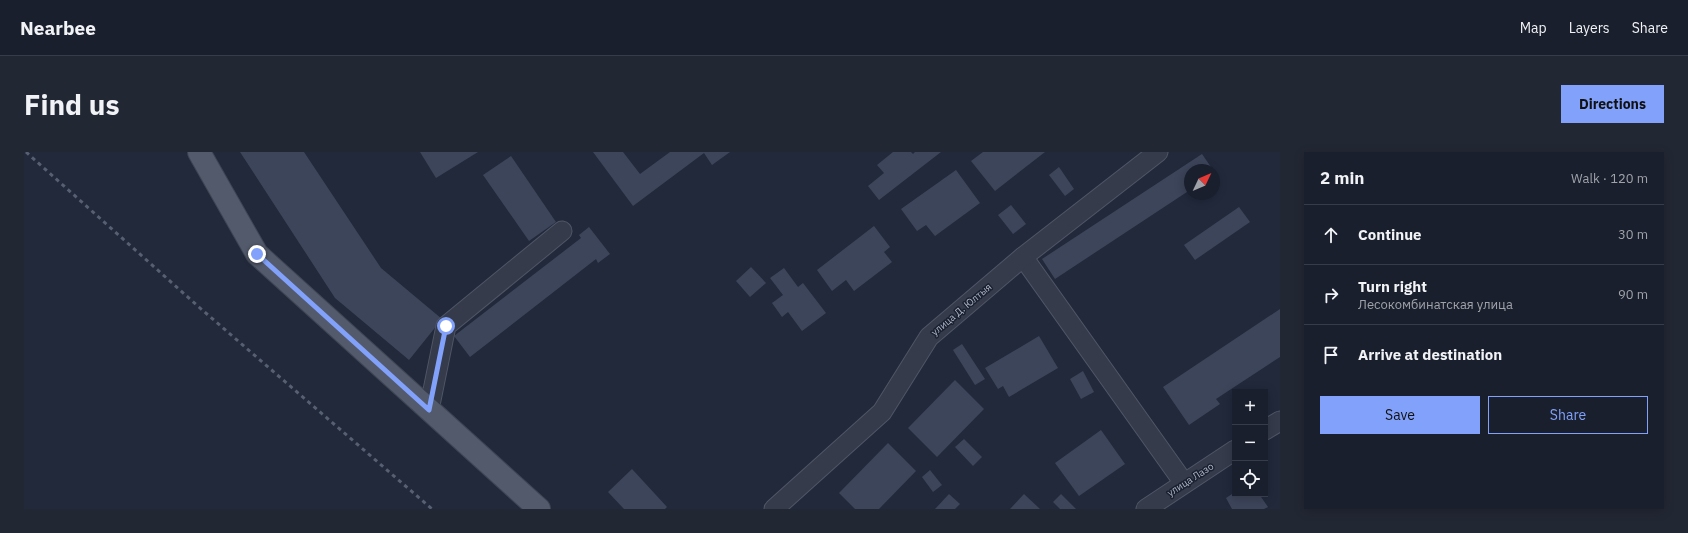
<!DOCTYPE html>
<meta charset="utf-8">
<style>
:root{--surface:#191f2c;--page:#222734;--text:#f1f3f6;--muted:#9fa2a9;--line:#373d48;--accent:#82a1fa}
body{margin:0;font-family:"IBM Plex Sans",sans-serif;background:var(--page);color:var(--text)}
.controls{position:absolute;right:12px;bottom:12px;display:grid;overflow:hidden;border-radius:0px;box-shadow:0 2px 10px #0003}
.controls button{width:36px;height:36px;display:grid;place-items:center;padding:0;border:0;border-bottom:1px solid var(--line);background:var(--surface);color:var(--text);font:20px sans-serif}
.compass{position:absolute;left:1160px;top:12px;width:36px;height:36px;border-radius:50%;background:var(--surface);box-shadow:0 2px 10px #0003;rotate:46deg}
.stop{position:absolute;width:12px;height:12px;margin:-9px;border:3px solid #82a1fa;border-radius:50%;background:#fff}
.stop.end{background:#82a1fa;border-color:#fff;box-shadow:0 1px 4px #0008}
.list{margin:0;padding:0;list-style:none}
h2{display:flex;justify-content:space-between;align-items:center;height:52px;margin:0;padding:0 16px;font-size:17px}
h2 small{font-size:13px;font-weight:400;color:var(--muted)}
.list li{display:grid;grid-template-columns:26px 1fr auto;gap:12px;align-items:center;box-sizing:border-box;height:60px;padding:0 16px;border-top:1px solid var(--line)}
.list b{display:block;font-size:15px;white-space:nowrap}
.list p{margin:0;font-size:13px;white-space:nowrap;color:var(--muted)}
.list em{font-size:13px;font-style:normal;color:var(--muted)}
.actions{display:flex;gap:8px;padding:12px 16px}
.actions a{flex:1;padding:9px 0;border:1px solid var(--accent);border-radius:0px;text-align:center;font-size:14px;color:var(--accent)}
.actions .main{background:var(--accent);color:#111}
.icon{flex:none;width:22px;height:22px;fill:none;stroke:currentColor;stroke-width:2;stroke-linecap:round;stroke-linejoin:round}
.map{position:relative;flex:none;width:1256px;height:357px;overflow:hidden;border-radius:0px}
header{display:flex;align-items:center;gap:24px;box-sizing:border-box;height:56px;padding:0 20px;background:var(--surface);border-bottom:1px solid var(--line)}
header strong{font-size:19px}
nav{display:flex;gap:22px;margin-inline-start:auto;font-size:14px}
.intro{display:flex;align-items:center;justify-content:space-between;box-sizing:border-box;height:96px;padding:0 24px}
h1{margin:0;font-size:28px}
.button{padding:10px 18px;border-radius:0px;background:var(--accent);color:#111;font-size:14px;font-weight:700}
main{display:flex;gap:24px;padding:0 24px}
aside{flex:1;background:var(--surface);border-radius:0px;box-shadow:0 2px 10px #0003}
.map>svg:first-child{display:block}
.building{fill:#3d455b}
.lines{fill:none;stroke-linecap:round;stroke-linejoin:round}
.minor-casing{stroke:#505666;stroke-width:21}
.major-casing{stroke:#3e4554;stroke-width:24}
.minor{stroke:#353b4b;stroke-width:19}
.major{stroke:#535a6b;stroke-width:22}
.rail{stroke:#575f72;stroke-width:3;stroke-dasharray:4 4;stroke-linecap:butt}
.route{stroke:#82a1fa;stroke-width:5}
.labels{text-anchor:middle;stroke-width:3;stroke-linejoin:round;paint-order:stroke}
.street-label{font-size:10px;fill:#b0b6c7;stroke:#1a2130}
</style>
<header>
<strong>Nearbee</strong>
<nav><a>Map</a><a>Layers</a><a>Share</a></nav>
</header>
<div class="intro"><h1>Find us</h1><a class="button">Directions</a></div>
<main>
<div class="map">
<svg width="1256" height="357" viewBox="0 0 1256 357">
<rect width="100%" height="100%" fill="#21293b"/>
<!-- building -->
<g class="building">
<polygon points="216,0 280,0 357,116 418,167 385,208 311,146"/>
<polygon points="396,0 454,0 412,26"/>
<polygon points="569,0 599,0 616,22 646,0 706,0 688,13 680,1 609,54"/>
<polygon points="869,0 887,0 889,2 891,0 917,0 855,48 844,34 860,21 853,13"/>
<polygon points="959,0 1021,0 971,39 947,9"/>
<polygon points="1178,2 1189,18 1166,18 1166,38 1031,127 1018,107"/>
<polygon points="487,4 532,70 505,89 459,23"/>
<polygon points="1035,15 1050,37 1041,44 1025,23"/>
<polygon points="932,18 956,51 911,84 902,73 893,79 877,57"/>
<polygon points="987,53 1002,72 989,82 974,63"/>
<polygon points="1215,55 1226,70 1171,108 1160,93"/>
<polygon points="850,74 866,95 860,100 868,110 830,139 822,128 808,139 793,118"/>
<polygon points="565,75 586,102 574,111 572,107 446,205 430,184 557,86 555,83"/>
<polygon points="727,115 742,131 726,145 712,129"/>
<polygon points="760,116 774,135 779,131 802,161 778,179 764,160 758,165 748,151 759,143 746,126"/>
<polygon points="1256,157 1256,205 1192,247 1196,252 1165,273 1139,235"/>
<polygon points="1015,184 1034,216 985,245 979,234 974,237 961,216"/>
<polygon points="938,192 961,227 951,233 929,198"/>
<polygon points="1059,219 1070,240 1057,247 1046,227"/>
<polygon points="931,228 960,257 913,305 884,276"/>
<polygon points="1077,278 1101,312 1055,344 1031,311"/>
<polygon points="940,287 958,305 949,314 931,295"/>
<polygon points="864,291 892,319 855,357 831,357 815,341"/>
<polygon points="608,317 643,355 641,357 600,357 584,340"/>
<polygon points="906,318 918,333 909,340 898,325"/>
<polygon points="1211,340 1211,342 1235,342 1244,355 1240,357 1208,357 1202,346"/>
<polygon points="925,342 936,352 931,357 911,357"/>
<polygon points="1000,342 1016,357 986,357"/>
<polygon points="1037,342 1052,357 1036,357 1029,350"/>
</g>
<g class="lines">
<defs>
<g id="minor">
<polyline points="999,105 1160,331"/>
<polyline points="405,258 422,174 538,79"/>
<polyline points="1241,278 1256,269"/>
<polyline points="750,357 858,260 905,185 999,105 1134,0"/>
<polyline points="1122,357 1211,298"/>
</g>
<polyline id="major" points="175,0 233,102 515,357"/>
</defs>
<!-- minor casing -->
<use href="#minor" class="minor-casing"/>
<!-- major casing -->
<use href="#major" class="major-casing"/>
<!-- minor -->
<use href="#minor" class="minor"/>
<!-- major -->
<use href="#major" class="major"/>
<!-- rail -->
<polyline class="rail" points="2,0 176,156 408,357"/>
</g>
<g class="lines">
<!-- route -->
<polyline class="route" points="233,102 405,258 422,174"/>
</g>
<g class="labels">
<!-- street labels -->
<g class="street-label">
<text transform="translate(937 157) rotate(-40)" y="4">улица Д. Юлтыя</text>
<text transform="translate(1166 327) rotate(-33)" y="4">улица Лазо</text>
</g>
</g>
</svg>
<div class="controls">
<button>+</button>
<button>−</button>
<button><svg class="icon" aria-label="locate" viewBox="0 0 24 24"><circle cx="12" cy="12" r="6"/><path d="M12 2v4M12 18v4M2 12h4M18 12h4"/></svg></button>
</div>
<svg class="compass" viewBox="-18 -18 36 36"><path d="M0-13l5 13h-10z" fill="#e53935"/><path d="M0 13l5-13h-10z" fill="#9fa2a9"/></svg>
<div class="stop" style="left:422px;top:174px"></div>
<div class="stop end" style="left:233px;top:102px"></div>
</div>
<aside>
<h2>2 min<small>Walk · 120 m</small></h2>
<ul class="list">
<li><svg class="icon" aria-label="ahead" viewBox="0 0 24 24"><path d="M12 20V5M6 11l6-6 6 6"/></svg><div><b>Continue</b></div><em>30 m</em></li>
<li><svg class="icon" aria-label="right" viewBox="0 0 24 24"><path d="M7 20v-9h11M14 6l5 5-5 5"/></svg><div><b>Turn right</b><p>Лесокомбинатская улица</p></div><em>90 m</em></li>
<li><svg class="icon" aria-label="arrive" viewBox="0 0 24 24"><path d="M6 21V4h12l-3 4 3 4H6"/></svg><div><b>Arrive at destination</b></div></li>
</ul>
<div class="actions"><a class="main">Save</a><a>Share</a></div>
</aside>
</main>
